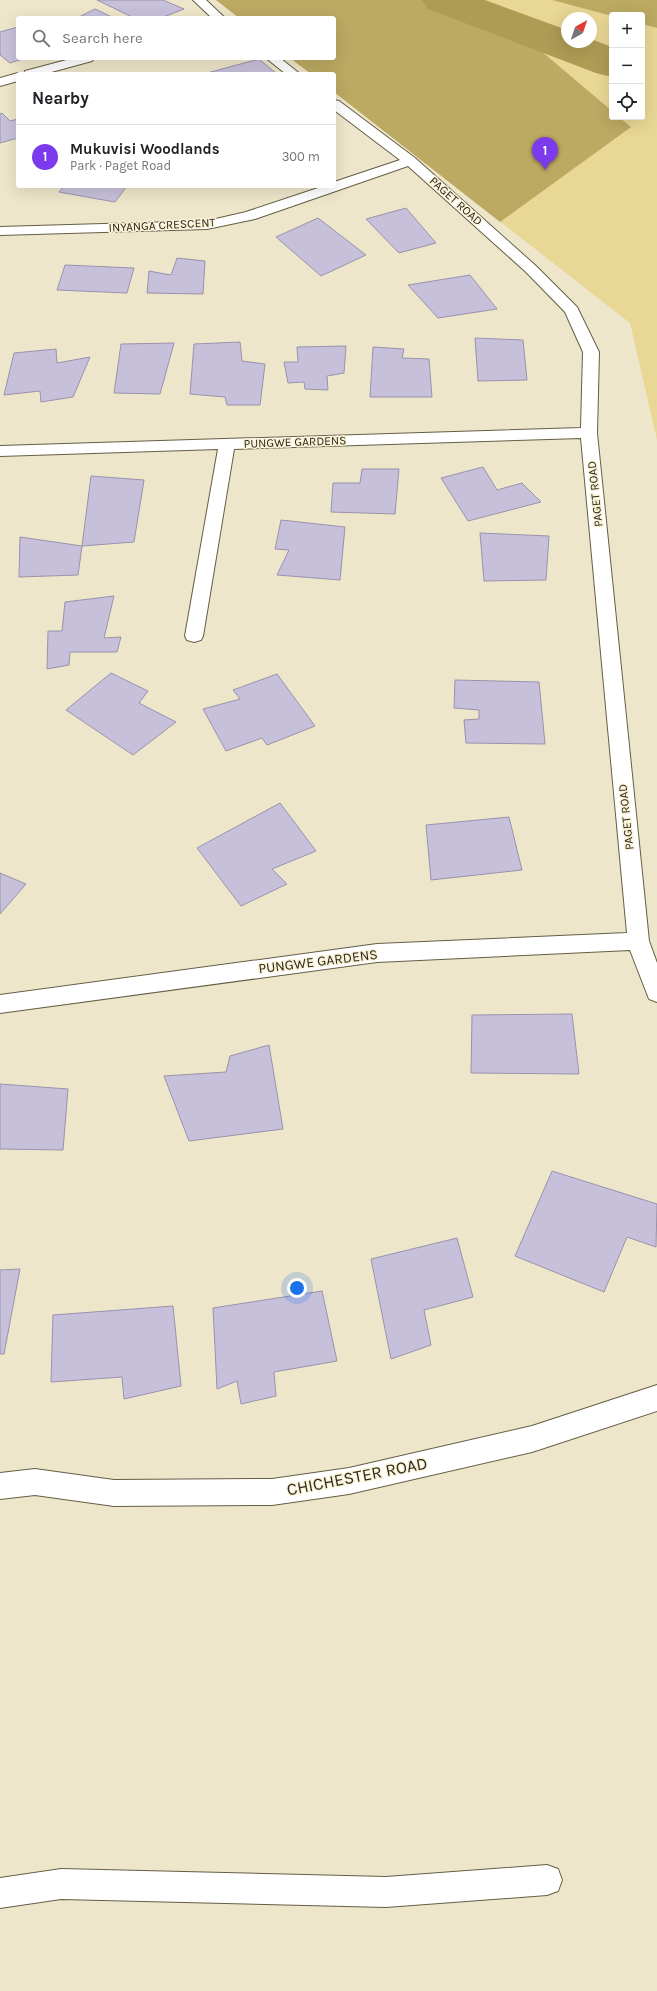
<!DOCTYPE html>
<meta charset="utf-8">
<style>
:root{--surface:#fff;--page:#f2f2f2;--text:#202124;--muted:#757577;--line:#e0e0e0;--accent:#7c3aed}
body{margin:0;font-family:Karla,sans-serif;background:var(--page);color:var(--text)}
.controls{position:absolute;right:12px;top:12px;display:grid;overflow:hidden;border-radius:4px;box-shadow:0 4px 16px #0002}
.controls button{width:36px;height:36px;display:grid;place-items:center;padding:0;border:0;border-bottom:1px solid var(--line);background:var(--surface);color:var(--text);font:20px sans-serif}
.compass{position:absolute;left:561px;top:12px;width:36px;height:36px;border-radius:50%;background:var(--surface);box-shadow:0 4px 16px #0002;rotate:40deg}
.you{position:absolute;left:297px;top:1288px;width:14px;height:14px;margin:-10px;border:3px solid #fff;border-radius:50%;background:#1a73e8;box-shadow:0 0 0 6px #1a73e833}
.badge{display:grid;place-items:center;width:26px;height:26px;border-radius:50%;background:var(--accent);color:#fff;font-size:13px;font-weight:700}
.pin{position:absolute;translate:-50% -33px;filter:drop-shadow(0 1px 2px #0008)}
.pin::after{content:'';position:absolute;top:21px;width:14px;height:12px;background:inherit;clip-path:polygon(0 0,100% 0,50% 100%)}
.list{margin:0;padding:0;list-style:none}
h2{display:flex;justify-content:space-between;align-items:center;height:52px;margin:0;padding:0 16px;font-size:17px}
h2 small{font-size:13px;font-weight:400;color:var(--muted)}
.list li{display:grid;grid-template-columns:26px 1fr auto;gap:12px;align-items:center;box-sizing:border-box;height:64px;padding:0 16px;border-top:1px solid var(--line)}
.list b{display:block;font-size:15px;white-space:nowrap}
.list p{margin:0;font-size:13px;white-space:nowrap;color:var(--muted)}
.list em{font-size:13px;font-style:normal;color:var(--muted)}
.icon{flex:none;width:22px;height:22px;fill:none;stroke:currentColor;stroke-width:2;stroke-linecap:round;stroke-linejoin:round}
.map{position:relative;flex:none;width:657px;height:1991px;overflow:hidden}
.search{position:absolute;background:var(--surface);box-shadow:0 4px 16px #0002;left:16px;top:16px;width:320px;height:44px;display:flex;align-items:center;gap:10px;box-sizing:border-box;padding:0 14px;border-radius:4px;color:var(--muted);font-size:15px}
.panel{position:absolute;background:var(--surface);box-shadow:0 4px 16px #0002;left:16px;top:72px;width:320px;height:116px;border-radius:4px}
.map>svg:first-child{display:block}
.green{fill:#e9d796;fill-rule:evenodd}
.forest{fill:#bca962}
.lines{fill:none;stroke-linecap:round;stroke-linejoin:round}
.river{fill:#ae9b54;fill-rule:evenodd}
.building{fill:#c7c0db;stroke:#9992ac}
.street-casing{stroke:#655e45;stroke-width:2}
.street{fill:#fff;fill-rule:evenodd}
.labels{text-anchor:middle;stroke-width:3;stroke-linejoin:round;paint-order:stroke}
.far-street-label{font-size:12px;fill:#2b281d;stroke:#fbf3d7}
.street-label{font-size:14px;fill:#2b281d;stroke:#fbf3d7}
.near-street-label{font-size:17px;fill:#2b281d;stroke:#fbf3d7}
</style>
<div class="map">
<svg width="657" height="1991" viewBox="0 0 657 1991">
<rect width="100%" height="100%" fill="#eee6ca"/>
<!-- green -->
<path class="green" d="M 216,0 L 657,0 L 657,440 L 630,323 L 334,92 L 334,74 L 311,74 L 290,58 L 334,58 L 334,18 L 239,18 ZM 612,15 L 642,15 L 642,117 L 612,117 ZM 567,18 L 591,18 L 591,42 L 567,42 Z"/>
<!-- forest -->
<g class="forest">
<polygon points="216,0 481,0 612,111 612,117 619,117 631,127 500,222 334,92 334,74 311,74 290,58 334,58 334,18 239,18"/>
<polygon points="552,0 657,0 657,28 642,24 642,15 612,16"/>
</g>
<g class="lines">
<!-- river -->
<polygon class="river" points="422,0 485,0 567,30 567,42 591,42 591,39 612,47 612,77 596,73 428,9"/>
</g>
<!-- building -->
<g class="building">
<polygon points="97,0 163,0 184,9 161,18 134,18"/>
<polygon points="95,9 114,18 77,18"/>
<polygon points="18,27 18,58 26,58 10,63 0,55 0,32"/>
<polygon points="259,59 277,74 209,74 207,73"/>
<polygon points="2,113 10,121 18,119 18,138 0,143 0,114"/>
<polygon points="64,186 127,186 115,202 59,192"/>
<polygon points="406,208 436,243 399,253 366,219"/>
<polygon points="318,218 366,255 321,276 276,237"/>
<polygon points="177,258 205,261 203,294 147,293 149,271 171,275"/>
<polygon points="65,265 134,268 127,293 57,290"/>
<polygon points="470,275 497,309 438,318 408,285"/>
<polygon points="475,338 523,340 527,380 478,381"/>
<polygon points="240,342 242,361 265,364 260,405 227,405 225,397 190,394 194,344"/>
<polygon points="174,343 160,394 114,393 121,344"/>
<polygon points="346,346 344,373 327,376 328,390 305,389 304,382 288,383 284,362 298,362 297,347"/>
<polygon points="373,347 404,349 402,358 429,359 432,397 370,397"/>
<polygon points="56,349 57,363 90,357 73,397 41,402 40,391 4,395 14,353"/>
<polygon points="483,467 497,490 522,483 541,502 468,521 441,478"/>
<polygon points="362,469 399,469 395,514 331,512 333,483 360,483"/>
<polygon points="91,476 144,480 134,542 82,546"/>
<polygon points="281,520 345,527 340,580 277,575 289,550 275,549"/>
<polygon points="480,533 549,536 546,580 484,581"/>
<polygon points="20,537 82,546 78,575 19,577"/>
<polygon points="114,596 104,638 121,637 117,652 70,652 69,665 47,669 48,631 62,631 65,602"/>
<polygon points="111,673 148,691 139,703 176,722 133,755 66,710"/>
<polygon points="277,674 315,726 267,745 262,738 226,751 203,709 240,699 233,690"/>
<polygon points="455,680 539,682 545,744 466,743 464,720 479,719 479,710 454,708"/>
<polygon points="280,803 316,851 272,869 287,884 241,906 197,848"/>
<polygon points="509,817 522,870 431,880 426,825"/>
<polygon points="0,873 26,884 0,914"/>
<polygon points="572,1014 579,1074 471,1073 472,1015"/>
<polygon points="269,1045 283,1129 189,1141 164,1076 226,1072 230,1056"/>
<polygon points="0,1084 68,1089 63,1150 0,1149"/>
<polygon points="552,1171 657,1204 656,1247 627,1237 604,1292 515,1256"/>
<polygon points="457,1238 473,1297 424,1310 431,1345 391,1359 371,1259"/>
<polygon points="20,1269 4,1354 0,1354 0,1270"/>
<polygon points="322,1291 337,1361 274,1372 276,1396 241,1404 237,1381 217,1389 213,1308"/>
<polygon points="173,1306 181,1386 124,1399 122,1377 51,1382 53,1315"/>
</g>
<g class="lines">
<defs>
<g id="street">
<polygon points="193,0 206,0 225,18 212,18"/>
<polygon points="74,58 94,58 92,61 44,74 24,74 25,71"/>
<polygon points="266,58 280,58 300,74 286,74"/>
<polygon points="18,73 21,74 18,74 18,81 0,86 0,78"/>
<polygon points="334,100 339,101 415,158 536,266 577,307 599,352 597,433 649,941 657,963 657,1002 649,999 630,950 377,962 0,1013 0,995 377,944 627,933 581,438 234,449 203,636 201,640 194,642 187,640 185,636 218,449 0,456 0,446 581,428 583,352 565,312 526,272 408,166 255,219 207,229 0,235 0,227 207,221 246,212 324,186 334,186 334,182 400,160 334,110"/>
<polygon points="657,1385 657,1411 532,1452 349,1494 272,1505 114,1506 35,1495 0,1499 0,1473 35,1469 114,1480 272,1479 349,1468 532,1426"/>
<polygon points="547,1865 558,1869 562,1880 558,1891 547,1895 386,1907 61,1899 0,1908 0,1878 61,1869 386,1877"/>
</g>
</defs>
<!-- street casing -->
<use href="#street" class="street-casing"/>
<!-- street -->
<use href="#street" class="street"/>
</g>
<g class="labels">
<!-- far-street labels -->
<g class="far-street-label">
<text transform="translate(456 201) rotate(42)" y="4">PAGET ROAD</text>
<text transform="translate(162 225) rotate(-3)" y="4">INYANGA CRESCENT</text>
<text transform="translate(295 442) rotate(-2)" y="4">PUNGWE GARDENS</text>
<text transform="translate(595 494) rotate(-96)" y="4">PAGET ROAD</text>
<text transform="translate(626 817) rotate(-96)" y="4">PAGET ROAD</text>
</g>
<!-- street labels -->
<g class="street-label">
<text transform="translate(318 961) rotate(-7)" y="5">PUNGWE GARDENS</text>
</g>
<!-- near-street labels -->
<g class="near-street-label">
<text transform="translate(357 1476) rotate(-11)" y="6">CHICHESTER ROAD</text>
</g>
</g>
</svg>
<div class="controls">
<button>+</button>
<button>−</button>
<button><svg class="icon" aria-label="locate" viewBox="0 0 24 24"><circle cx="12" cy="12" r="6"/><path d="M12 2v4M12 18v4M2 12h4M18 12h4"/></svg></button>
</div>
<svg class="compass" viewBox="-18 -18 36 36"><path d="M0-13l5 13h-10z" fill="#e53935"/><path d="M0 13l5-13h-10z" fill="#757577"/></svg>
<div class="you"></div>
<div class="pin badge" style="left:545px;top:170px">1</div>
<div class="search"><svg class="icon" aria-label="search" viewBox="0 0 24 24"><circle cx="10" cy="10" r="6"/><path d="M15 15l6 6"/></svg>Search here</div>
<section class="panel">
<h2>Nearby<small></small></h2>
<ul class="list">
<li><span class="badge">1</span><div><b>Mukuvisi Woodlands</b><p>Park · Paget Road</p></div><em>300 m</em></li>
</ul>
</section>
</div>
